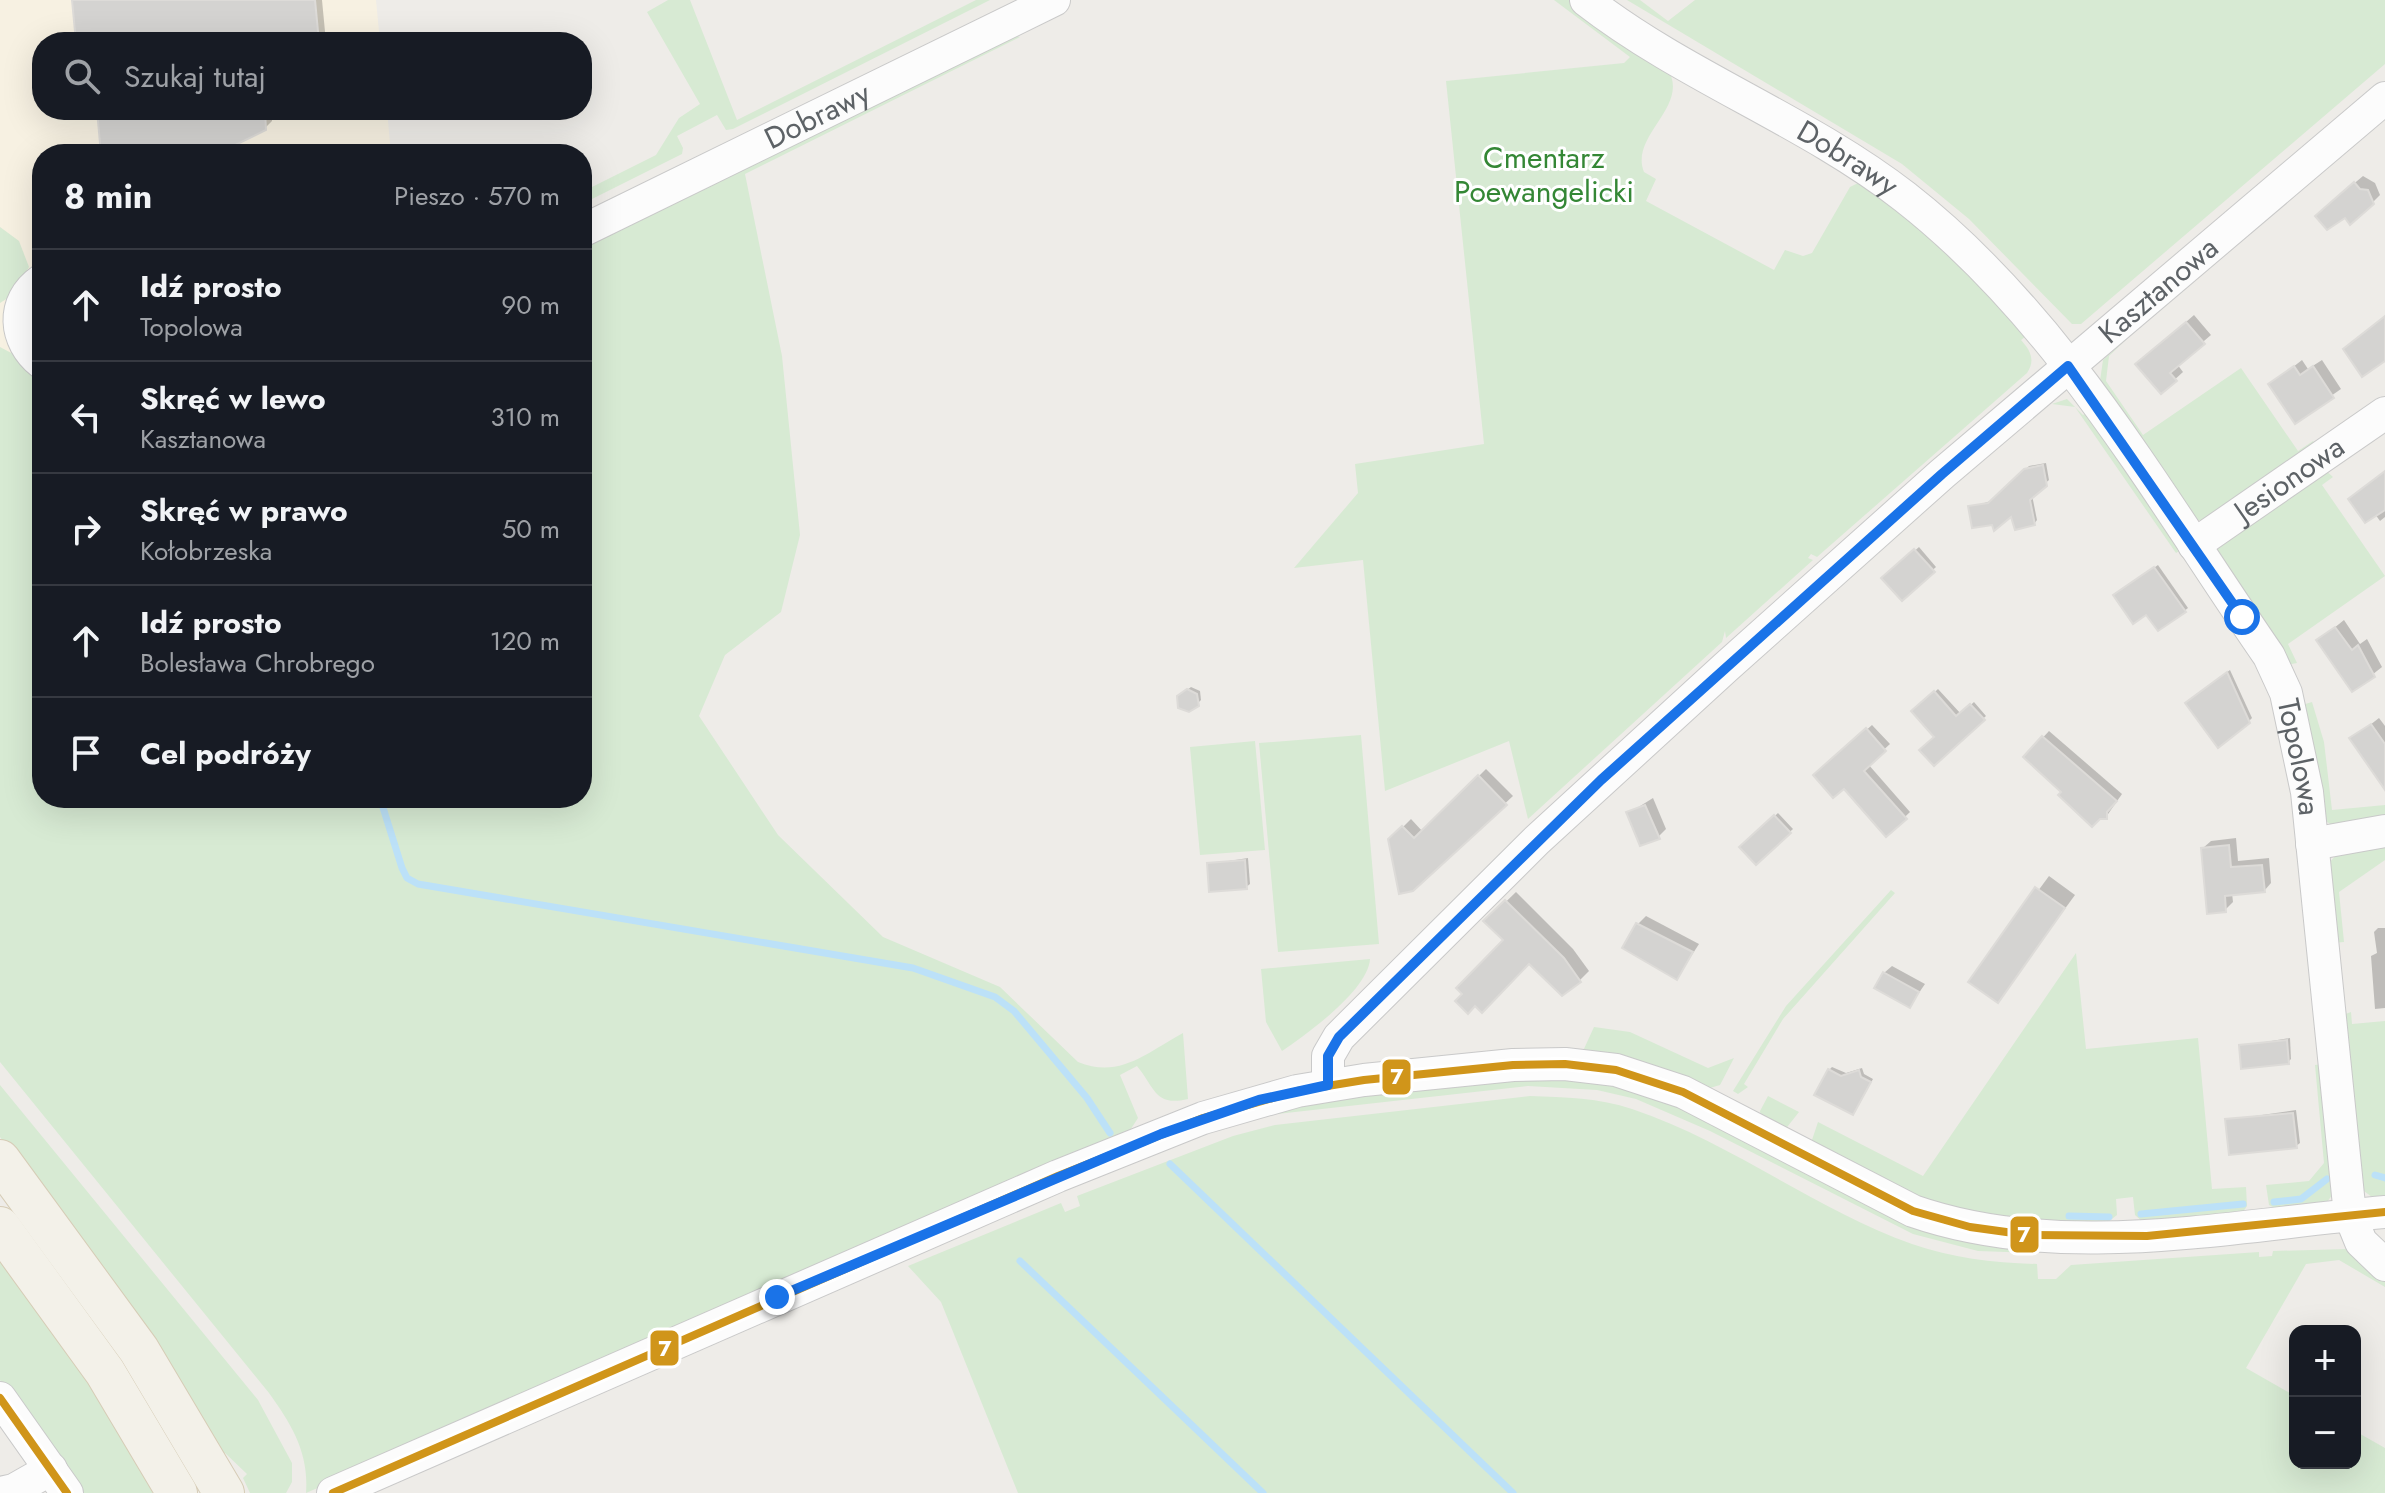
<!DOCTYPE html>
<html lang="pl">
<meta charset="utf-8">
<style>
:root{--surface:#171b24;--page:#242831;--text:#f1f3f6;--muted:#9ea1a6;--line:#363941}
body{margin:0;font-family:Jost,sans-serif;background:var(--page);color:var(--text)}
.controls{position:absolute;right:24px;bottom:24px;display:grid;overflow:hidden;border-radius:16px;box-shadow:0 8px 32px #0002}
.controls button{width:72px;height:72px;display:grid;place-items:center;padding:0;border:0;border-bottom:2px solid var(--line);background:var(--surface);color:var(--text);font:40px sans-serif}
.stop{position:absolute;width:24px;height:24px;margin:-18px;border:6px solid #1a73e8;border-radius:50%;background:#fff}
.stop.end{background:#1a73e8;border-color:#fff;box-shadow:0 2px 8px #0008}
.list{margin:0;padding:0;list-style:none}
h2{display:flex;justify-content:space-between;align-items:center;height:104px;margin:0;padding:0 32px;font-size:34px}
h2 small{font-size:26px;font-weight:400;color:var(--muted)}
.list li{display:grid;grid-template-columns:52px 1fr auto;gap:24px;align-items:center;box-sizing:border-box;height:112px;padding:0 32px;border-top:2px solid var(--line)}
.list b{display:block;font-size:30px;white-space:nowrap}
.list p{margin:0;font-size:26px;white-space:nowrap;color:var(--muted)}
.list em{font-size:26px;font-style:normal;color:var(--muted)}
.icon{flex:none;width:44px;height:44px;fill:none;stroke:currentColor;stroke-width:2;stroke-linecap:round;stroke-linejoin:round}
.map{position:relative;flex:none;width:2385px;height:1493px;overflow:hidden}
.search{position:absolute;background:var(--surface);box-shadow:0 8px 32px #0002;left:32px;top:32px;width:560px;height:88px;display:flex;align-items:center;gap:20px;box-sizing:border-box;padding:0 28px;border-radius:32px;color:var(--muted);font-size:30px}
.panel{position:absolute;background:var(--surface);box-shadow:0 8px 32px #0002;left:32px;top:144px;width:560px;height:664px;border-radius:32px}
.map>svg:first-child{display:block}
.commercial{fill:#f7f1e2}
.green{fill:#d7ead3}
.shadow{fill:#0003}
.lines{fill:none;stroke-linecap:round;stroke-linejoin:round}
.stream{stroke:#bce1f8;stroke-width:7}
.building{fill:#d4d3d1;stroke:#dddbd8;stroke-width:2}
.minor-casing{stroke:#c9c9c9;stroke-width:34}
.major-casing{stroke:#d6ccb6;stroke-width:42}
.minor{stroke:#fcfcfc;stroke-width:32}
.major{stroke:#f3f1e9;stroke-width:40}
.bus-1-casing{stroke:#fff;stroke-width:14}
.bus-1{stroke:#d0951a;stroke-width:8}
.route{stroke:#1a73e8;stroke-width:10}
.labels{text-anchor:middle;stroke-width:6;stroke-linejoin:round;paint-order:stroke}
.street-label{font-size:30px;fill:#5d6266;stroke:#fff}
.park-label{font-size:30px;fill:#348735;stroke:#fff}
.line-badge{stroke:#fff;stroke-width:3}
.badge-label{font-size:22px;text-anchor:middle;font-weight:bold;fill:#fff}
</style>
<div class="map">
<svg width="2385" height="1493" viewBox="0 0 2385 1493">
<rect width="100%" height="100%" fill="#eeece8"/>
<!-- commercial -->
<polygon class="commercial" points="0,0 376,0 380,42 42,42 42,110 387,110 391,154 42,154 42,422 0,388"/>
<!-- green -->
<g class="green">
<polygon points="668,0 690,0 737,120 976,0 990,0 733,129 726,130 717,115 677,136 683,148 682,154 582,204 582,192 656,155 679,118 700,104 647,12"/>
<path d="M 1554,0 L 1570,0 L 1667,68 C 1692,106 1629,135 1644,172 L 1656,179 L 1646,201 L 1774,270 L 1785,250 L 1803,256 L 1812,253 L 1850,187 L 1860,182 L 1896,203 L 2030,333 L 2021,340 C 2030,350 2036,360 2027,373 L 1817,557 L 1811,554 L 1808,558 L 1813,560 L 1726,638 L 1725,631 L 1722,642 L 1528,819 L 1509,741 L 1385,791 L 1363,560 L 1294,568 L 1358,493 L 1355,464 L 1484,444 L 1446,81 L 1624,63 L 1630,57 Z"/>
<polygon points="1627,0 1640,0 1668,21 1695,0 2385,0 2385,64 2081,324 2072,324 1969,219 1902,164"/>
<path d="M 1013,35 L 1020,37 L 745,174 L 782,356 L 800,535 L 781,612 L 725,655 L 699,716 L 778,835 L 883,937 L 1000,987 L 1078,1062 C 1120,1079 1146,1053 1183,1033 L 1188,1099 C 1155,1107 1155,1088 1137,1066 L 1120,1075 L 1138,1118 L 1125,1138 L 306,1493 C 309,1453 292,1425 269,1393 L 0,1062 L 0,347 L 17,356 L 42,378 L 42,798 L 582,798 L 582,242 Z"/>
<polygon points="0,227 19,241 29,267 11,296 0,303"/>
<polygon points="2129,337 2109,356 2106,381 2143,435 2241,368 2298,451 2313,441 2315,444 2203,520 2196,520 2100,381 2103,360"/>
<polygon points="2067,399 2083,415 2088,412 2182,549 2176,553 2075,407 2052,404"/>
<polygon points="2323,468 2333,477 2322,485 2385,576 2288,644 2297,663 2286,665 2216,553 2218,546"/>
<polygon points="2312,702 2324,742 2332,810 2385,805 2385,820 2335,827 2324,820 2302,705"/>
<polygon points="1361,735 1379,944 1278,952 1259,743"/>
<polygon points="1255,741 1265,850 1200,855 1190,747"/>
<polygon points="2385,841 2385,860 2339,892 2344,942 2332,943 2329,863 2338,853"/>
<polygon points="1891,890 1895,893 1783,1019 1744,1084 1748,1087 1738,1094 1733,1091 1786,1006"/>
<polygon points="2076,953 2086,1049 2198,1038 2212,1189 2246,1187 2247,1206 2243,1212 2144,1223 2135,1215 2133,1197 2116,1199 2117,1215 2104,1225 1955,1214 1810,1146 1818,1122 1923,1176"/>
<path d="M 1370,959 C 1368,990 1307,1034 1282,1051 L 1266,1022 L 1261,969 Z"/>
<polygon points="2351,1012 2352,1024 2385,1021 2385,1200 2372,1197 2360,1188 2340,1016"/>
<polygon points="1594,1027 1630,1032 1708,1068 1734,1058 1720,1085 1710,1088 1583,1051"/>
<polygon points="2324,1064 2333,1194 2327,1202 2278,1210 2269,1205 2266,1185 2309,1181 2324,1163 2315,1065"/>
<polygon points="1511,1076 1613,1081 2034,1253 1978,1251 1913,1234 1710,1131 1636,1099 1597,1090 1528,1086 1277,1114 1275,1108"/>
<polygon points="0,1085 258,1400 292,1463 292,1482 286,1493 250,1493 243,1478 247,1474 225,1453 220,1455 109,1283 0,1137"/>
<path d="M 1530,1096 C 1565,1097 1599,1098 1632,1109 C 1731,1142 1814,1209 1912,1244 C 1953,1258 1994,1263 2037,1264 L 2038,1279 L 2056,1279 L 2071,1265 L 2259,1252 L 2259,1257 L 2272,1256 L 2273,1251 L 2347,1249 L 2385,1277 L 2385,1287 L 2339,1260 L 2306,1264 L 2246,1368 L 2295,1396 L 2295,1463 L 2355,1463 L 2355,1431 L 2385,1448 L 2385,1493 L 1018,1493 L 941,1302 L 908,1266 L 1061,1203 L 1065,1212 L 1080,1206 L 1077,1196 L 1233,1136 L 1275,1125 Z"/>
<polygon points="1768,1096 1799,1112 1784,1131 1761,1119 1760,1111"/>
<polygon points="0,1251 158,1484 152,1493 80,1493 0,1380"/>
</g>
<!-- shadow -->
<g class="shadow">
<polygon points="74,0 322,0 326,42 71,42 77,33"/>
<polygon points="99,110 284,110 272,111 272,121 265,128 212,154 103,154"/>
<polygon points="2363,176 2375,183 2380,195 2372,203 2325,208"/>
<polygon points="2194,315 2211,335 2177,364 2183,372 2161,392 2146,357"/>
<polygon points="2302,360 2308,369 2322,360 2341,389 2295,421 2271,384"/>
<polygon points="2046,463 2049,480 2032,495 2037,520 2034,524 2012,514 1971,507 1994,500 2029,466"/>
<polygon points="2385,472 2385,517 2380,521 2375,514"/>
<polygon points="1919,547 1936,567 1902,598 1884,578"/>
<polygon points="2158,565 2188,608 2184,611 2119,592"/>
<polygon points="2344,620 2360,644 2367,639 2382,667 2353,690 2318,641"/>
<polygon points="2230,670 2252,718 2248,722 2190,700"/>
<polygon points="1191,687 1200,691 1201,700 1197,704 1183,693"/>
<polygon points="1938,689 1961,714 1974,702 1986,716 1934,763 1936,737 1914,712"/>
<polygon points="2379,718 2385,726 2385,780 2352,739"/>
<polygon points="1872,725 1890,744 1868,764 1910,812 1887,834 1844,786 1816,775"/>
<polygon points="2049,731 2122,794 2106,817 2064,791 2026,756"/>
<polygon points="1486,769 1513,796 1412,890 1390,840 1411,819 1423,832"/>
<polygon points="1653,798 1666,829 1658,837 1629,813"/>
<polygon points="1778,813 1793,829 1756,862 1742,847"/>
<polygon points="2236,838 2238,861 2269,858 2271,883 2264,891 2232,893 2233,902 2225,910 2203,848 2211,841"/>
<polygon points="1248,858 1250,884 1246,887 1209,864"/>
<polygon points="2049,876 2075,895 1998,1000 1971,981"/>
<polygon points="1516,892 1573,949 1589,971 1580,980 1486,921"/>
<polygon points="1646,916 1699,944 1677,978 1638,924"/>
<polygon points="2378,928 2385,928 2385,1008 2375,1009 2371,956 2377,953 2374,932"/>
<polygon points="1892,966 1925,984 1910,1006 1884,973"/>
<polygon points="2290,1038 2291,1059 2288,1062 2241,1046"/>
<polygon points="1832,1067 1846,1073 1862,1068 1864,1074 1873,1079 1853,1113 1829,1070"/>
<polygon points="2296,1110 2300,1143 2296,1146 2227,1120"/>
</g>
<g class="lines">
<!-- stream -->
<g class="stream">
<polyline points="380,798 402,868 407,878 418,884 913,968 995,997 1014,1011 1087,1098 1110,1133"/>
<polyline points="1170,1164 1513,1493"/>
<polyline points="2375,1175 2385,1178"/>
<polyline points="2274,1202 2301,1199 2327,1179"/>
<polyline points="2141,1214 2243,1204"/>
<polyline points="2069,1216 2109,1217"/>
<polyline points="1020,1261 1263,1493"/>
</g>
</g>
<!-- building -->
<g class="building">
<polygon points="72,0 315,0 319,42 76,42"/>
<polygon points="97,110 265,110 266,130 217,154 101,154"/>
<polygon points="2354,182 2360,189 2368,190 2374,204 2350,225 2345,218 2327,230 2315,216"/>
<polygon points="2385,316 2385,361 2362,377 2343,349"/>
<polygon points="2186,322 2205,344 2170,373 2177,381 2161,394 2135,364"/>
<polygon points="2294,366 2300,375 2313,366 2334,398 2295,424 2268,384"/>
<polygon points="2043,465 2047,486 2030,500 2035,525 2015,530 2011,517 1994,531 1992,525 1972,528 1968,506 1988,503 2024,469"/>
<polygon points="2385,471 2385,510 2365,523 2348,499"/>
<polygon points="1914,549 1935,572 1902,601 1881,578"/>
<polygon points="2154,567 2186,612 2158,631 2146,615 2133,624 2113,595"/>
<polygon points="2335,627 2352,650 2358,645 2375,677 2352,692 2316,640"/>
<polygon points="2227,672 2250,723 2218,748 2185,703"/>
<polygon points="1187,689 1197,694 1199,706 1189,712 1178,708 1177,696"/>
<polygon points="1934,691 1956,716 1970,704 1985,720 1934,766 1919,750 1934,737 1911,711"/>
<polygon points="2371,724 2385,744 2385,790 2349,738"/>
<polygon points="1866,728 1886,751 1864,771 1907,819 1886,837 1844,789 1833,798 1813,775"/>
<polygon points="2042,736 2117,801 2107,812 2107,819 2100,819 2092,827 2058,795 2061,792 2023,757"/>
<polygon points="1478,775 1507,805 1413,891 1399,894 1388,839 1402,826 1414,838"/>
<polygon points="1645,805 1660,839 1640,846 1626,812"/>
<polygon points="1774,815 1791,833 1756,865 1739,847"/>
<polygon points="2229,845 2231,867 2262,865 2265,892 2225,896 2226,912 2207,914 2201,848"/>
<polygon points="1245,860 1247,889 1209,892 1207,863"/>
<polygon points="2035,887 2065,908 1998,1003 1968,982"/>
<polygon points="1505,900 1564,958 1581,982 1562,996 1529,964 1482,1013 1475,1006 1468,1014 1455,1001 1462,994 1456,988 1503,940 1483,921"/>
<polygon points="1636,923 1693,952 1677,980 1622,948"/>
<polygon points="1883,972 1919,992 1910,1008 1874,988"/>
<polygon points="2287,1040 2289,1064 2241,1069 2239,1045"/>
<polygon points="1828,1069 1841,1076 1859,1070 1861,1077 1871,1082 1853,1115 1814,1095"/>
<polygon points="2293,1113 2297,1148 2229,1155 2225,1119"/>
</g>
<g class="lines">
<defs>
<g id="minor">
<path id="s1" d="M 1586,0 C 1685,77 1806,120 1905,197 C 2060,318 2159,497 2269,656 L 2286,693 L 2307,792 L 2350,1215 L 2361,1242 L 2385,1265"/>
<path id="s2" d="M 582,231 L 1054,0"/>
<path d="M 42,280 C 10,302 14,341 42,363"/>
<path id="s3" d="M 2194,545 L 2385,413"/>
<polyline points="2312,844 2385,831"/>
<path id="s4" d="M 1328,1085 L 1328,1056 L 1339,1037 L 1537,840 L 1726,667 L 1942,474 L 2385,98"/>
<polyline points="0,1398 67,1493"/>
<polyline points="0,1493 14,1490 51,1469"/>
<path d="M 333,1493 L 1058,1176 L 1203,1118 L 1297,1091 L 1364,1080 L 1513,1065 L 1565,1064 L 1616,1070 L 1683,1092 L 1913,1211 C 2063,1263 2230,1225 2385,1212"/>
</g>
<g id="major">
<polyline points="0,1160 139,1350 224,1493"/>
<polyline points="0,1227 105,1372 177,1493"/>
</g>
</defs>
<!-- minor casing -->
<use href="#minor" class="minor-casing"/>
<!-- major casing -->
<use href="#major" class="major-casing"/>
<!-- minor -->
<use href="#minor" class="minor"/>
<!-- major -->
<use href="#major" class="major"/>
<defs>
<g id="bus-1">
<polyline points="0,1398 67,1493"/>
<polyline points="333,1493 1058,1176 1203,1118 1297,1091 1364,1080 1513,1065 1565,1064 1616,1070 1683,1092 1913,1211 1970,1227 2028,1235 2147,1236 2385,1212"/>
</g>
</defs>
<!-- bus-1 casing -->
<use href="#bus-1" class="bus-1-casing"/>
<!-- bus-1 -->
<use href="#bus-1" class="bus-1"/>
</g>
<g class="lines">
<!-- route -->
<polyline class="route" points="777,1297 1161,1134 1259,1100 1328,1085 1328,1056 1339,1037 1601,780 1942,474 2068,366 2242,617"/>
</g>
<g class="labels">
<!-- street labels -->
<g class="street-label">
<text dy="10" stroke="none"><textPath href="#s2" startOffset="262">Dobrawy</textPath></text>
<text dy="10" stroke="none"><textPath href="#s1" startOffset="306">Dobrawy</textPath></text>
<text dy="10" stroke="none"><textPath href="#s4" startOffset="1160">Kasztanowa</textPath></text>
<text dy="10" stroke="none"><textPath href="#s3" startOffset="116">Jesionowa</textPath></text>
<text dy="10" stroke="none"><textPath href="#s1" startOffset="1070">Topolowa</textPath></text>
</g>
<!-- park labels -->
<g class="park-label">
<text x="1544" y="168">Cmentarz<tspan x="1544" dy="34">Poewangelicki</tspan></text>
</g>
</g>
<g class="line-badge">
<rect x="1381" y="1058" width="31" height="38" rx="8" fill="#d0951a"/>
<rect x="2009" y="1215" width="31" height="39" rx="8" fill="#d0951a"/>
<rect x="649" y="1329" width="31" height="38" rx="8" fill="#d0951a"/>
</g>
<g class="badge-label">
<text x="1397" y="1084">7</text>
<text x="2024" y="1242">7</text>
<text x="665" y="1356">7</text>
</g>
</svg>
<div class="controls">
<button>+</button>
<button>−</button>
</div>
<div class="stop" style="left:2242px;top:617px"></div>
<div class="stop end" style="left:777px;top:1297px"></div>
<div class="search"><svg class="icon" aria-label="search" viewBox="0 0 24 24"><circle cx="10" cy="10" r="6"/><path d="M15 15l6 6"/></svg>Szukaj tutaj</div>
<section class="panel">
<h2>8 min<small>Pieszo · 570 m</small></h2>
<ul class="list">
<li><svg class="icon" aria-label="ahead" viewBox="0 0 24 24"><path d="M12 20V5M6 11l6-6 6 6"/></svg><div><b>Idź prosto</b><p>Topolowa</p></div><em>90 m</em></li>
<li><svg class="icon" aria-label="left" viewBox="0 0 24 24"><path d="M17 20v-9H6M10 6l-5 5 5 5"/></svg><div><b>Skręć w lewo</b><p>Kasztanowa</p></div><em>310 m</em></li>
<li><svg class="icon" aria-label="right" viewBox="0 0 24 24"><path d="M7 20v-9h11M14 6l5 5-5 5"/></svg><div><b>Skręć w prawo</b><p>Kołobrzeska</p></div><em>50 m</em></li>
<li><svg class="icon" aria-label="ahead" viewBox="0 0 24 24"><path d="M12 20V5M6 11l6-6 6 6"/></svg><div><b>Idź prosto</b><p>Bolesława Chrobrego</p></div><em>120 m</em></li>
<li><svg class="icon" aria-label="arrive" viewBox="0 0 24 24"><path d="M6 21V4h12l-3 4 3 4H6"/></svg><div><b>Cel podróży</b></div></li>
</ul>
</section>
</div>
